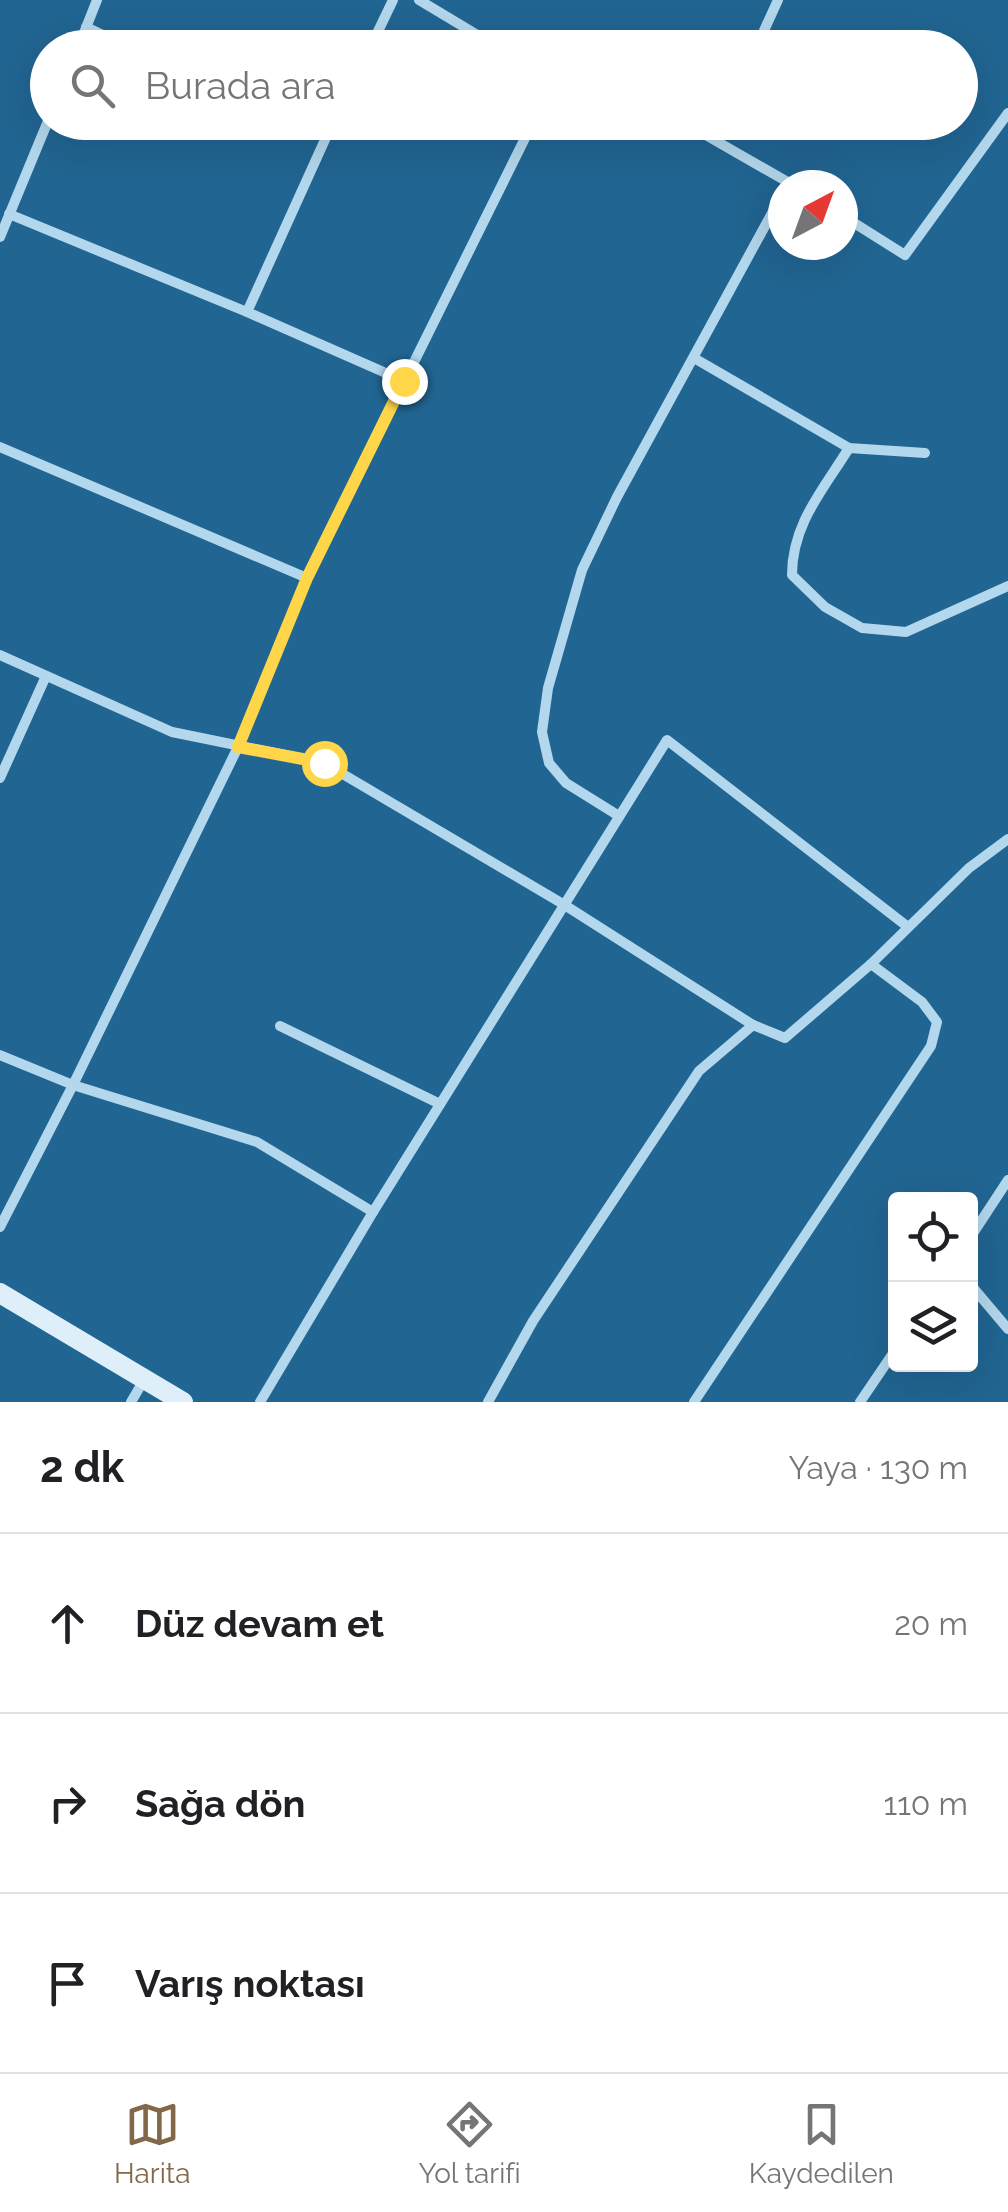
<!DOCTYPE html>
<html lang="tr">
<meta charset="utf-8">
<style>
:root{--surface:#fff;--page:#f2f2f2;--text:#202124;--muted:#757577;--line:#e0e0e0;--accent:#826748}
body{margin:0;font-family:Raleway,sans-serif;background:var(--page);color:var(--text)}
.controls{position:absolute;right:30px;bottom:30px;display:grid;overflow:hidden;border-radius:10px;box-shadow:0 10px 40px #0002}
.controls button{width:90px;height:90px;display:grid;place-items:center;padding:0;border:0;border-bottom:2px solid var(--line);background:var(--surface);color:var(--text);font:50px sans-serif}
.compass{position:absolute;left:768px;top:170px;width:90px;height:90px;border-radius:50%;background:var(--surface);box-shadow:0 10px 40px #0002;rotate:41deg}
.stop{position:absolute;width:30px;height:30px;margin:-22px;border:8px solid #ffd54a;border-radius:50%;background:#fff}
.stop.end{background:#ffd54a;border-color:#fff;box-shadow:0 2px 10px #0008}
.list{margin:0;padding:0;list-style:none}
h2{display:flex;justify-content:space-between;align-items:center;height:130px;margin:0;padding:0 40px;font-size:42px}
h2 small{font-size:32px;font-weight:400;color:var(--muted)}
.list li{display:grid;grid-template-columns:65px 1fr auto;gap:30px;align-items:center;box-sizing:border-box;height:180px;padding:0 40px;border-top:2px solid var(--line)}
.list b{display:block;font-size:38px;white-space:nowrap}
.list em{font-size:32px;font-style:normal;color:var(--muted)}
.icon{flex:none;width:55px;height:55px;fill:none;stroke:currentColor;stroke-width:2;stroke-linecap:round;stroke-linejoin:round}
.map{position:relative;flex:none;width:1008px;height:1402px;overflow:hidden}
.search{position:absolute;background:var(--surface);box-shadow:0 10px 40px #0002;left:30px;right:30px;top:30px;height:110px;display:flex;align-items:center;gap:25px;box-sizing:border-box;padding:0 35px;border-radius:55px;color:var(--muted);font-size:38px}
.sheet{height:670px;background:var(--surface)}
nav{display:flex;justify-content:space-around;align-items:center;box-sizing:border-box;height:140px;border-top:2px solid var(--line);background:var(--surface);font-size:28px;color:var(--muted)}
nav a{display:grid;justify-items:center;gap:5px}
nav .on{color:var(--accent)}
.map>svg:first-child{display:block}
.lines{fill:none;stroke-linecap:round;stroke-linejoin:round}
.street{stroke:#b3d7ed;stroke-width:10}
.secondary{stroke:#dfeffa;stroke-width:20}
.route{stroke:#ffd54a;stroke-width:12}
</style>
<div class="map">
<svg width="1008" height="1402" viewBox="0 0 1008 1402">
<rect width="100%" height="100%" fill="#216592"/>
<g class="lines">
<!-- street -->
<g class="street">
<polyline points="419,0 499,48"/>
<polyline points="86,27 130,48"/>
<polyline points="78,48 97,0"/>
<polyline points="370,48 393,0"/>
<polyline points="756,48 778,0"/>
<polyline points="294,122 326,137"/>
<polyline points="683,122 793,185"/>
<polyline points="714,139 722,122"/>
<polyline points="9,214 247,312 404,381"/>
<polyline points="843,216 905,255 1008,113"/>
<polyline points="0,237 48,121"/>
<polyline points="247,312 333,122"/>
<polyline points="694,358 849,448 925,453"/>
<polyline points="0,447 307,578"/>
<path d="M 849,448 C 823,490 792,524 792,575 L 825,607 L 862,628 L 906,632 L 1008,586"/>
<polyline points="0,655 172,732 324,763 563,904 753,1025 785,1038 871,964 969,868 1008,839"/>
<polyline points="0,778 46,676"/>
<polyline points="619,816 566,783 549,763 542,732 548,688 582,570 617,497 783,193"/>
<polyline points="280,1026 440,1104"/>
<polyline points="0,1055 73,1085 257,1142 373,1212"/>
<polyline points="0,1227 73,1085 238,747 307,578 533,122"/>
<polyline points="970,1238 1008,1180"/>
<polyline points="970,1284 1008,1329"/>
<polyline points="131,1402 144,1380"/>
<polyline points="260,1402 373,1212 667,740 908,927"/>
<polyline points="488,1402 533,1321 699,1071 753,1025"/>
<polyline points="694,1402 931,1046 937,1022 922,1002 871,964"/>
<polyline points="860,1402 896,1349"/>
</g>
<!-- secondary -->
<polyline class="secondary" points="0,1293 183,1402"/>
</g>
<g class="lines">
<!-- route -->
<polyline class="route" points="324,763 238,747 307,578 404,381"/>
</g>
</svg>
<div class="controls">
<button><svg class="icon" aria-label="locate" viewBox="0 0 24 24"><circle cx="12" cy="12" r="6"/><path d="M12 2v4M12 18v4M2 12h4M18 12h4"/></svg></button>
<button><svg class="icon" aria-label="layers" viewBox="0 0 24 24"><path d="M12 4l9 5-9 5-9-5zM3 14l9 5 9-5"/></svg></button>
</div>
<svg class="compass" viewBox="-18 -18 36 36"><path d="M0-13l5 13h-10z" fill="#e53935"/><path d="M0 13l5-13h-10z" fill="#757577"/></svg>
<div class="stop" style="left:324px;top:763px"></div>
<div class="stop end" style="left:404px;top:381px"></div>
<div class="search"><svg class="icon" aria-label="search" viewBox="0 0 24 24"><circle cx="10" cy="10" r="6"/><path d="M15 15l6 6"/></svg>Burada ara</div>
</div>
<section class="sheet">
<h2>2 dk<small>Yaya · 130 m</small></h2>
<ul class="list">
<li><svg class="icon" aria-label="ahead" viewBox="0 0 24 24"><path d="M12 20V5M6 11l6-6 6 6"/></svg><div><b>Düz devam et</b></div><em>20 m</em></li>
<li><svg class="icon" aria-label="right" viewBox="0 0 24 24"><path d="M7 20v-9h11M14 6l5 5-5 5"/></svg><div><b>Sağa dön</b></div><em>110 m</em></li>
<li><svg class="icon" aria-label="arrive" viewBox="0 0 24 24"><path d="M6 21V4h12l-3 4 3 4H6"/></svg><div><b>Varış noktası</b></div></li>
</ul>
</section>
<nav>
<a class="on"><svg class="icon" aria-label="map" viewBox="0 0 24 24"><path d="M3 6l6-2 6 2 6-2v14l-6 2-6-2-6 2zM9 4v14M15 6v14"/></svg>Harita</a>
<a><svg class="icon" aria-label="directions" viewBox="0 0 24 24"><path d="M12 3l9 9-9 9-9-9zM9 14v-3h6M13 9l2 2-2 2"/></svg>Yol tarifi</a>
<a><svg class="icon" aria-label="saved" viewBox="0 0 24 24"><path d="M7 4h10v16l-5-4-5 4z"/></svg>Kaydedilen</a>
</nav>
